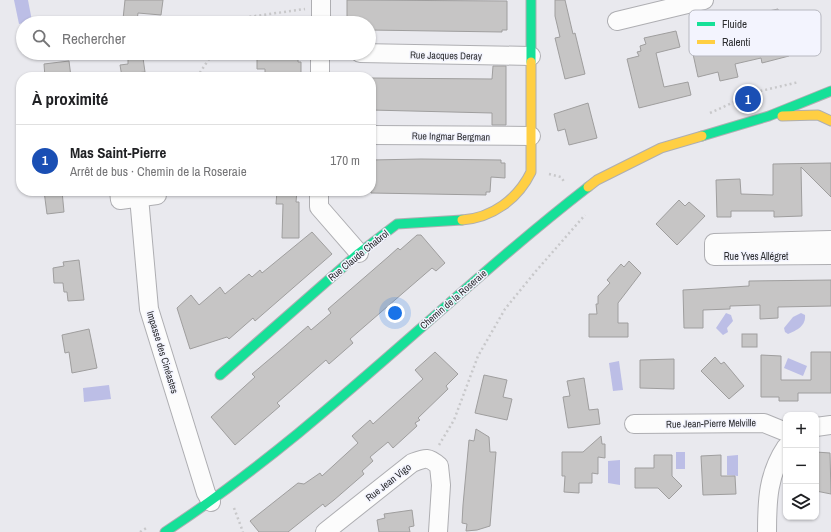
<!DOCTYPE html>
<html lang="fr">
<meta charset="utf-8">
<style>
:root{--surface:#fff;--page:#f6f6f6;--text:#202124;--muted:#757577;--line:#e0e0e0;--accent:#d93025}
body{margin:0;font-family:"Archivo Narrow",sans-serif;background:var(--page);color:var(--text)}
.controls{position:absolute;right:12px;bottom:12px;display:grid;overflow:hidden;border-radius:8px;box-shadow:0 1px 3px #0004}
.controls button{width:36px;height:36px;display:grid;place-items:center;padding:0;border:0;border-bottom:1px solid var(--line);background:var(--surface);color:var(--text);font:20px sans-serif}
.you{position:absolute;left:395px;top:313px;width:14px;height:14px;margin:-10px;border:3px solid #fff;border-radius:50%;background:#1a73e8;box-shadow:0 0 0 6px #1a73e833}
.badge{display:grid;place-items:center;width:26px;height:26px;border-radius:50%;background:var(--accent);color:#fff;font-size:13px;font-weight:700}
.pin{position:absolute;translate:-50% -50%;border:2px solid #fff;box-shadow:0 1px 4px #0006}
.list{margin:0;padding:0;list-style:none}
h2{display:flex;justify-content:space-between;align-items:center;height:52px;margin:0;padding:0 16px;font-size:17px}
h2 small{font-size:13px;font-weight:400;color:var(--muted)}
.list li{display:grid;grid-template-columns:26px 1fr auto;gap:12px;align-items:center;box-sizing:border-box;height:72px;padding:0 16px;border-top:1px solid var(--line)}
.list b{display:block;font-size:15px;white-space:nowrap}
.list p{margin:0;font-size:13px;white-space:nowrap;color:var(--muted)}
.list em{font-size:13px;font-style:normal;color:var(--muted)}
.icon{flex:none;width:22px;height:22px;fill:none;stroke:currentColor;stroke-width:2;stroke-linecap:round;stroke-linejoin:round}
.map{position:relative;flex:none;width:831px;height:532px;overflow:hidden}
.search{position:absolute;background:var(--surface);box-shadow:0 1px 3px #0004;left:16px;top:16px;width:360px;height:44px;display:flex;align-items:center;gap:10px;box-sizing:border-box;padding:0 14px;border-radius:22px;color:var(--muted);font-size:15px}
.panel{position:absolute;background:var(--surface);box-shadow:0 1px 3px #0004;left:16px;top:72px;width:360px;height:124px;border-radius:16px}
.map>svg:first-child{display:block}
.water{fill:#bcbee6}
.building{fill:#c6c5c5;stroke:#9f9e9e}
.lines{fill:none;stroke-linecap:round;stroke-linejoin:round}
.street-casing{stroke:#aeaeb2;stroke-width:20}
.fast-casing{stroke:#aeaeb2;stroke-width:11}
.slow-casing{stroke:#aeaeb2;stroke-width:11}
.path{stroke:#c8c8ca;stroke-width:2.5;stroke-dasharray:2 3;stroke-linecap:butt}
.street{stroke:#fcfcfc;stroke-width:18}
.fast{stroke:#16e098;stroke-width:9}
.slow{stroke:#ffcf43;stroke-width:9}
.labels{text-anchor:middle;stroke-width:3;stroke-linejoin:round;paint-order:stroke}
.street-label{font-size:10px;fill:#2b2c2f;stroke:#f3f4fe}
.key{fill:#f3f4fe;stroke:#b7b8c0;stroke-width:1}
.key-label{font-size:11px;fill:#2b2c2f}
</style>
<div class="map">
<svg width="831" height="532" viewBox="0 0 831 532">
<rect width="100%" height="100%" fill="#e9e9ee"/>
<!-- water -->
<g class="water">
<polygon points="14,0 28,0 32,21 19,24"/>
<polygon points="726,313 731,315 733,321 727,328 728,332 723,335 716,328"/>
<path d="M 801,313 L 805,315 C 806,326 797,330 788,334 L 785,332 L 784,328 L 793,317 Z"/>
<polygon points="788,358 807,366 803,376 784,368"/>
<polygon points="619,361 623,390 613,391 609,363"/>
<polygon points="109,385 111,399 84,402 83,388"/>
<rect x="676" y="452" width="9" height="17"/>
<polygon points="738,455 738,476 727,475 727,456"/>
<polygon points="620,460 620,485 608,483 608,461"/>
</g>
<!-- building -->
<g class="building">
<polygon points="125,0 163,0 161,15 138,13 137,21 123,19"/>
<polygon points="347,0 507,1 507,30 502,30 502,32 369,30 369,23 347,23"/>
<polygon points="555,0 565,0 573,34 575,33 585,74 565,79 555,38 560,37 555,16"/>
<polygon points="778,9 789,56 762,63 761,58 735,64 738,77 720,81 718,72 698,77 690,40 713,35 711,25 725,22 728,35 754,28 753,25 766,22 764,12"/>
<polygon points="676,31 680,47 656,53 664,87 688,82 691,95 639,108 627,59 639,56 637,52 641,51 640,46 646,44 644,38"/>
<polygon points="260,53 298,53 298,62 301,62 301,77 265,77 265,69 257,69 257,55 260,55"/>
<polygon points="143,58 145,72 136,73 136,77 122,77 120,65 128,64 128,59"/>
<polygon points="69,61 71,77 45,77 44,64"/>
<polygon points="493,66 506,66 506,125 492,125 492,113 371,110 371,78 492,79"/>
<polygon points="588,103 597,138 569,145 565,129 558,131 554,114"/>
<polygon points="421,159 501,160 501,163 505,163 505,178 491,177 490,192 486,192 486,195 371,193 371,160"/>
<polygon points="831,163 831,197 801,167 802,216 774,217 774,211 731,211 731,217 717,217 716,180 740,179 741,194 773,195 773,164"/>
<polygon points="44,191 62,191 64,212 47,214"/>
<polygon points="277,191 297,191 296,202 299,202 299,238 282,238 283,204 276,204"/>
<polygon points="679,200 685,206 689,202 705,216 677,245 656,224"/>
<polygon points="312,232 332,254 255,321 253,318 229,339 227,337 190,349 177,308 191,295 199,305 220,287 225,294 249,274 252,277 260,270 262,273"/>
<polygon points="417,235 421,235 445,263 436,271 432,268 403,293 350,339 353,343 329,364 326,360 277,403 280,406 235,445 211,417 255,377 252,374 278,352 308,326 311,330 331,313 328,309 388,257 398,248 400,250"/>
<polygon points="79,260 84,300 68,301 67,292 64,292 63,283 54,283 53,268 64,266 63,262"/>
<polygon points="629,261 641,273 618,303 618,323 628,323 628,337 589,337 589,314 597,314 596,304 598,304 598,296 610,283 607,280 621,264 624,267"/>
<polygon points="831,280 831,306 778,307 778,318 760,319 760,305 730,306 730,309 703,310 703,328 684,328 683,290 749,286 749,281"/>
<polygon points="89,329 97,368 72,373 69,352 65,353 62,335"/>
<rect x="742" y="334" width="15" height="13"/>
<polygon points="435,352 458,374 446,386 448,389 418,418 420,420 415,423 417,426 393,448 388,442 370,457 373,461 362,471 364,474 334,500 325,507 323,504 288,532 259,532 250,521 298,483 304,484 320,473 322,476 358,443 352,436 370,420 373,424 423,379 415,370"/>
<polygon points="811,352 831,352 831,393 798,393 798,401 779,401 779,397 761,397 761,355 781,356 781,380 811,380"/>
<polygon points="715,357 721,364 724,362 744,386 729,399 701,371"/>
<polygon points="674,359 674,389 640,388 640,360"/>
<polygon points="484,375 507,380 503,397 512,399 507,420 475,413"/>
<polygon points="584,378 589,410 598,409 600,424 568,428 563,397 570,396 567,381"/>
<polygon points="476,429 489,437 490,452 496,452 490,526 477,530 466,531 467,524 462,523 463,505 469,440 474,441"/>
<polygon points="601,436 602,444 605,444 605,458 598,457 598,474 592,473 592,483 579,483 579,493 564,492 565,476 562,476 562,452 583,452"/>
<polygon points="816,452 830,453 831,494 816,491"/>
<polygon points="654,455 672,455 672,476 682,486 669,499 658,488 635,488 635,468 654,468"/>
<polygon points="721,455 721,476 735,476 736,494 703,495 701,456"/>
<polygon points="412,510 414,526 409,527 410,532 379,532 377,520 385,518 384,514"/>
</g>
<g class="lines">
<defs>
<g id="street">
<polyline points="617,21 704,0"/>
<polyline points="321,23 321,0"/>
<polyline points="320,53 320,77"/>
<polyline points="360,53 531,56"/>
<polyline points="371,135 531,136"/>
<polyline points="119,191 120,200 157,195 157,191"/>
<polyline points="319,191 319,207 359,253"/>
<polyline points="139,197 149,309 206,493 211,502"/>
<polyline points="831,240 714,243 714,256 831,255"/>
<polyline points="634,424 764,423 786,432"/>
<polyline points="816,427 831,425"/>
<path d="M 325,532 L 412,463 C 425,458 428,456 439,466 L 441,485 L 438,532"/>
<path d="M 767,532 C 767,500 768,474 786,447"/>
</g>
<g id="fast">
<polyline points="531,0 531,62"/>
<polyline points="702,136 769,116 831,91"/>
<polyline points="220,375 359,253 397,224 462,220"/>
<path d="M 165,532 C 318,432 444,299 588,187"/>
</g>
<g id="slow">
<polyline points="782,116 818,115 831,121"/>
<polyline points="588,187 597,180 661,148 702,136"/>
<path d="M 462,220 C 492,218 518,199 531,172 L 531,62"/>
</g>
</defs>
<!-- street casing -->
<use href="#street" class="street-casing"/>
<!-- fast casing -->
<use href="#fast" class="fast-casing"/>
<!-- slow casing -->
<use href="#slow" class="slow-casing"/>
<!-- path -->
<g class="path">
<polyline points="232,23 234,19 305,9"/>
<polyline points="197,77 213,53"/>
<polyline points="710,113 756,92 799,82"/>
<polyline points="549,174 561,177 565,183"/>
<polyline points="439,445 454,420 478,356 505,309 536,271 585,215"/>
<polyline points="234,508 243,532"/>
<polyline points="140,532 148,527"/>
</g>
<!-- street -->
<use href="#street" class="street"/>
<!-- fast -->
<use href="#fast" class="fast"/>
<!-- slow -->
<use href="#slow" class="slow"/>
</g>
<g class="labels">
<!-- street labels -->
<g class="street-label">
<text transform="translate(446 55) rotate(1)" y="4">Rue Jacques Deray</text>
<text transform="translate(451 136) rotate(1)" y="4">Rue Ingmar Bergman</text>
<text transform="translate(358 255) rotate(-39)" y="4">Rue Claude Chabrol</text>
<text x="756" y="260">Rue Yves Allégret</text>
<text transform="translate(453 299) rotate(-41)" y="4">Chemin de la Roseraie</text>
<text transform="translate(163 352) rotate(73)" y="4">Impasse des Cinéastes</text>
<text transform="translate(711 423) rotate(-1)" y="4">Rue Jean-Pierre Melville</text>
<text transform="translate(388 482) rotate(-38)" y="4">Rue Jean Vigo</text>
</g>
</g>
<!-- legend -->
<rect x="689" y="10" width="132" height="46" rx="6" class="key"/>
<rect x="697" y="22" width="18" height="4" fill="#16e098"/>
<rect x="697" y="40" width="18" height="4" fill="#ffcf43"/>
<g class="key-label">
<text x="722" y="28">Fluide</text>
<text x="722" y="46">Ralenti</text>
</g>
</svg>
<div class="controls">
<button>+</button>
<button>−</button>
<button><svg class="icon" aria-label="layers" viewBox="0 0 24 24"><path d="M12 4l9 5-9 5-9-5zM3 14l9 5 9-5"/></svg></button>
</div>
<div class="you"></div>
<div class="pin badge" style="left:748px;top:99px;background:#1a4fb4">1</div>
<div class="search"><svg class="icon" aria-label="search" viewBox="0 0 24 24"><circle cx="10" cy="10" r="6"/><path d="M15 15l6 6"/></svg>Rechercher</div>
<section class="panel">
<h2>À proximité<small></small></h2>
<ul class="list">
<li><span class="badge" style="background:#1a4fb4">1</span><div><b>Mas Saint-Pierre</b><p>Arrêt de bus · Chemin de la Roseraie</p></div><em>170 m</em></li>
</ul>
</section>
</div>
